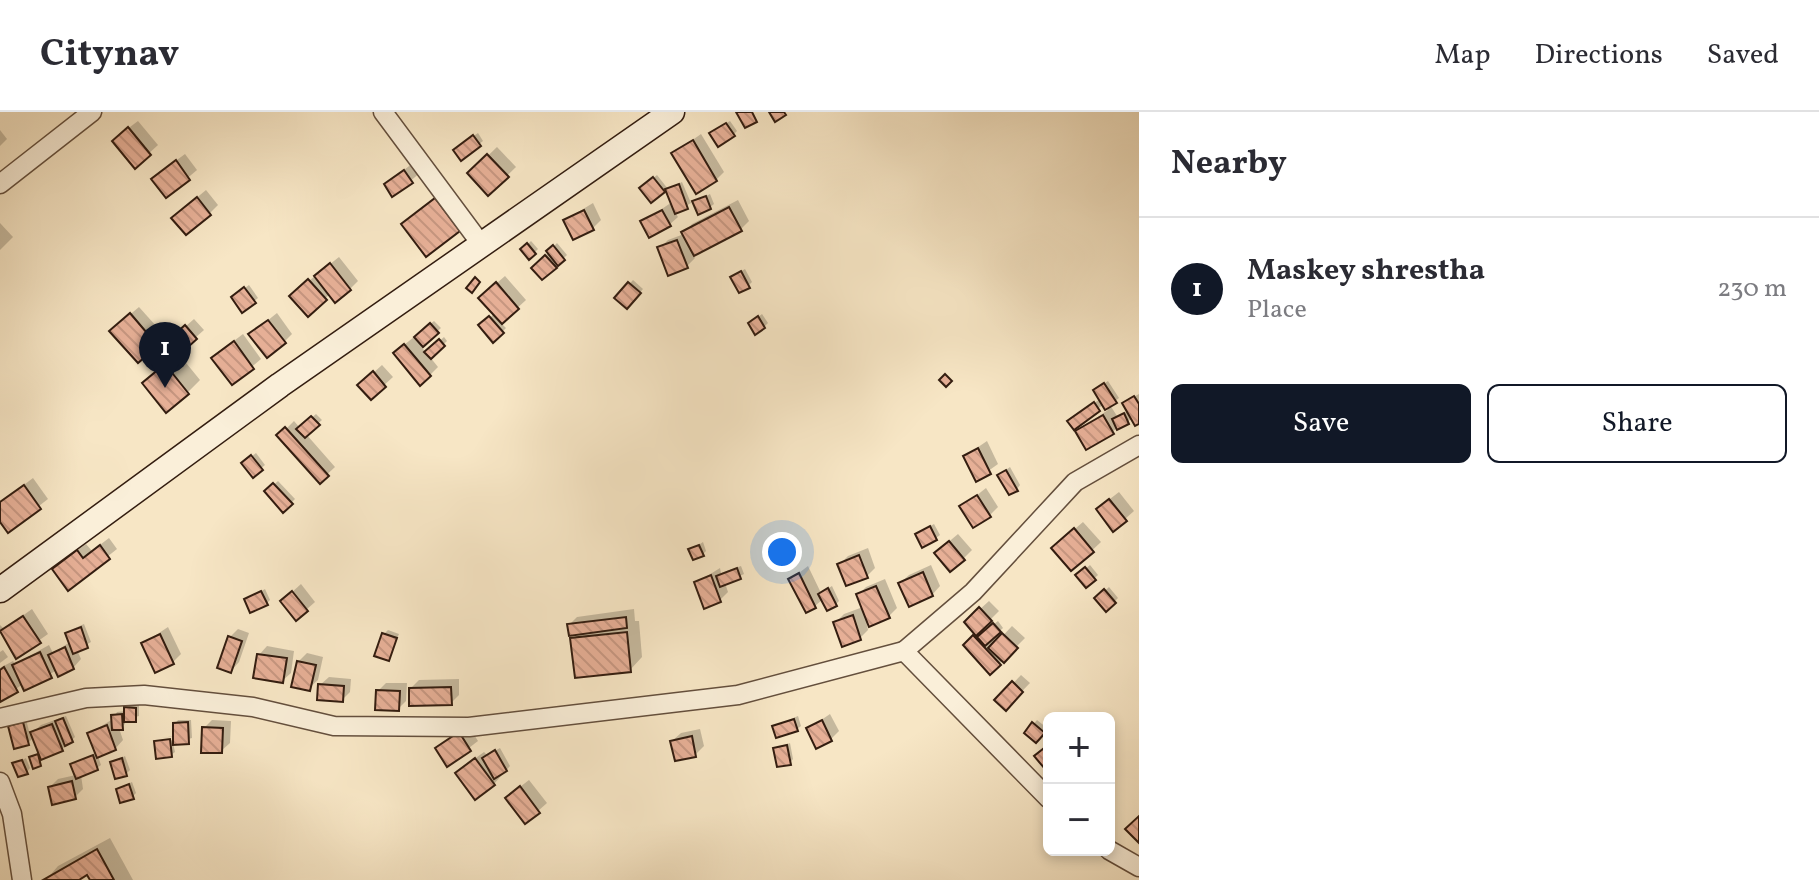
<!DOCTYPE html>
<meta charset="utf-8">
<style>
:root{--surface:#fff;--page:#f2f2f3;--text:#2b2b33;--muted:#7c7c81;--line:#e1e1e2;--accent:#111827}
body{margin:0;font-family:Vollkorn,serif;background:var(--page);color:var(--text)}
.controls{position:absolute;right:24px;bottom:24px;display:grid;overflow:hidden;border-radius:12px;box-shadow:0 4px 12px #0003}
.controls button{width:72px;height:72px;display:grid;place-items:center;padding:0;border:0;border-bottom:2px solid var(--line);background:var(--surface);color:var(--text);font:40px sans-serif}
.you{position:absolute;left:782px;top:440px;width:28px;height:28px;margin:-20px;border:6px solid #fff;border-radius:50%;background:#1a73e8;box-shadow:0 0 0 12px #1a73e833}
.badge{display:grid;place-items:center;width:52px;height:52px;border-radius:50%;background:var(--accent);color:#fff;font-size:26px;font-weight:700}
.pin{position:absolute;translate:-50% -66px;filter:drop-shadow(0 2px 4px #0008)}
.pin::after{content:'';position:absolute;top:42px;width:28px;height:24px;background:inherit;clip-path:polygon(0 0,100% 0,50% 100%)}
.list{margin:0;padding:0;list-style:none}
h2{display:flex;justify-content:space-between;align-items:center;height:104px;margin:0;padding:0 32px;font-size:34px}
h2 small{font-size:26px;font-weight:400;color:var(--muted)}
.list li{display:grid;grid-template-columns:52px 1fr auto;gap:24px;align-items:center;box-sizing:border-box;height:144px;padding:0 32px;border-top:2px solid var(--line)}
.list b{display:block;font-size:30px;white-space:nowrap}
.list p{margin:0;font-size:26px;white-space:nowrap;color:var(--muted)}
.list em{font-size:26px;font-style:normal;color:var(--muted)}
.actions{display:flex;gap:16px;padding:24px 32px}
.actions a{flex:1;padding:18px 0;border:2px solid var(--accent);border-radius:12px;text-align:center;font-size:28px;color:var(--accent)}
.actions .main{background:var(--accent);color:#fff}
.map{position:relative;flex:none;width:1139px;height:768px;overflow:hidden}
header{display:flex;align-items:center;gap:48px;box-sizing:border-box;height:112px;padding:0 40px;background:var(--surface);border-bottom:2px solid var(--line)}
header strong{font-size:38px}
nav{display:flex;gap:44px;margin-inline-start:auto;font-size:28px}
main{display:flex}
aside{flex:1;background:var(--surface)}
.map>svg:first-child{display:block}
.shadow{fill:#0003}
.building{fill:url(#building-back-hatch);stroke:#331d10;stroke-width:2}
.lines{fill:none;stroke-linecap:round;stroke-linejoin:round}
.street-casing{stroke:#644f3d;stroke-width:21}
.secondary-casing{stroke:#331d10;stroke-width:27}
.street{stroke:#faefd9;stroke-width:18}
.secondary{stroke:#faefd9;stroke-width:24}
</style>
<header>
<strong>Citynav</strong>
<nav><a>Map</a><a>Directions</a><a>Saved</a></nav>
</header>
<main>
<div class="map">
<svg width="1139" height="768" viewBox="0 0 1139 768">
<defs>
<pattern id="building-back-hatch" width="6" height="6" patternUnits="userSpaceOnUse" patternTransform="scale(2)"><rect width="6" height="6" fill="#e6af96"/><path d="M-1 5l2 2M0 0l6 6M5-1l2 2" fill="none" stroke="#c69680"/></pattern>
</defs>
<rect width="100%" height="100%" fill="#f7e6c5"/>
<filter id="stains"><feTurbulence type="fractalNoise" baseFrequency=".0025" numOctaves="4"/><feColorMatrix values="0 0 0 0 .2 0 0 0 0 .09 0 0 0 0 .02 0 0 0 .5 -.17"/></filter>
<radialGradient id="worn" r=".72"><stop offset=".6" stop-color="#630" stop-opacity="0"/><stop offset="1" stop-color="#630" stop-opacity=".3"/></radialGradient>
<!-- shadow -->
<g class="shadow">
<polygon points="138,9 158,33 135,54 122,21"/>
<polygon points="730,9 737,19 733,23 715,18"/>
<polygon points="0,18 7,27 0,34"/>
<polygon points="478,21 483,29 461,46 459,34"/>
<polygon points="701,22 724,60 716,68 674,41"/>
<polygon points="497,35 516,55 489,81 470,61"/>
<polygon points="185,42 197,58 166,84 162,59"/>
<polygon points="413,51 420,61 393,83 386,72"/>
<polygon points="657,63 668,77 682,70 691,91 675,100 678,105 669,113 643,110 672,90 667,76 664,79 645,73"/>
<polygon points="206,78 218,93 210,101 182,98"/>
<polygon points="710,82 714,92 710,95 695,90"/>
<polygon points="738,88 749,109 741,117 693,142 695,146 686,155 660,136 668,128 684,122 692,112"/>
<polygon points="593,91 601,108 593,116 565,108"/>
<polygon points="0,111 13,125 0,138"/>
<polygon points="531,129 538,137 530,145 523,137"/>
<polygon points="557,131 567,143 543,166 534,156"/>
<polygon points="339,145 358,169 350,177 330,182 308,202 300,176"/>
<polygon points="745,157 752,170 748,174 736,162"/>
<polygon points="505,164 526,188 501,211 506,216 494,228 481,214 495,201 489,178"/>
<polygon points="633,168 643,177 627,195 617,186"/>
<polygon points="249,173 258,186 243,198 237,182"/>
<polygon points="139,195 165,224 138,249 120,211"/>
<polygon points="277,201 292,222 284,230 251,222"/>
<polygon points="762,202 768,211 764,215 754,208"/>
<polygon points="194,207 204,218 178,241 200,268 187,281 145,271 178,241 177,222"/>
<polygon points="434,209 441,216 421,234 426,241 444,225 447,229 430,245 438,255 430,263 404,233"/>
<polygon points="243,222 261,247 233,271 222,238"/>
<polygon points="382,253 393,265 371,285 360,273"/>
<polygon points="1108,269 1119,286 1110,293 1117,304 1128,299 1128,288 1139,282 1139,309 1133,306 1087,336 1077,319 1108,298 1104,292 1074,315 1073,306 1100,287 1099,275"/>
<polygon points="316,302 322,308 306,322 335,355 320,369 279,324 294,309 300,316"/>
<polygon points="987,329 998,352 977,367 965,344"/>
<polygon points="256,341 265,353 253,363 243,351"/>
<polygon points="1010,355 1020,373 1017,377 999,363"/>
<polygon points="33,366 48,387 8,418 0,407 0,391"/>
<polygon points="278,369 295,387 284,398 267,379"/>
<polygon points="986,376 998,395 990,403 962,395"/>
<polygon points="1119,380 1134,399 1125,407 1106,390"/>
<polygon points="1083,410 1101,430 1072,457 1062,428"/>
<polygon points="934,412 940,423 936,426 921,419"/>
<polygon points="958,422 972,438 964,446 945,433"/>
<polygon points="109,426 117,437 68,476 62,449 86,432 92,439"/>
<polygon points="703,430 706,439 703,442 691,438"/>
<polygon points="868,436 875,456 867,464 840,452 848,444"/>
<polygon points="931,453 940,474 932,483 900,471 909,463"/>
<polygon points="1090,453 1098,463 1087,473 1078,463"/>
<polygon points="741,454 744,462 725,471 728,480 720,488 696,471 720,456 721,461"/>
<polygon points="808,454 821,481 832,474 839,489 836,492 823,487 815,494 791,467"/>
<polygon points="885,467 897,496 889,504 867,513 868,518 860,526 835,511 844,502 863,495 858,483 866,475"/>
<polygon points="301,472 315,490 297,506 291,481"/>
<polygon points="1109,475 1118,486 1106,498 1097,486"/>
<polygon points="265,477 270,488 267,491 246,488"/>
<polygon points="989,489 999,499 982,516 985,519 998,509 1003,516 992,526 996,531 1012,514 1025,526 991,560 966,533 977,522 966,510"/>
<polygon points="32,497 48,522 17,544 0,519 0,513 4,517"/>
<polygon points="634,497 635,509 639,509 642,545 630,558 573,527 579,521 569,513 577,505"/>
<polygon points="84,512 91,530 77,538 81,547 73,556 57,558 25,576 23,572 0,588 0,556 13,549 15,552 49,533 53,541 70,530 67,521 71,518"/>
<polygon points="168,515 181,542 173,550 144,531"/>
<polygon points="238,517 249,521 239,550 231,559 230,525"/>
<polygon points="388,518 399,522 388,546 384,522"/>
<polygon points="267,534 294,539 291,561 282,569 259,543"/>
<polygon points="3,538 8,545 0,551 0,540"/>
<polygon points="307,541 323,545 318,568 309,576 298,550"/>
<polygon points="1021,563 1030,571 1006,596 997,588"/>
<polygon points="329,565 351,567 350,580 342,588 320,573"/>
<polygon points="459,567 459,583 451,591 411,576 419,568"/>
<polygon points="386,571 407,571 406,589 398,597 378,579"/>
<polygon points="130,592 139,593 139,604 125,608 125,612 119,616 123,628 115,637 98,644 101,653 97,656 81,663 83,677 75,685 50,675 58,667 76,663 72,653 97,641 90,621 113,607 117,600 126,599"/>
<polygon points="830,602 839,619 831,627 808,617"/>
<polygon points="66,604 75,625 62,637 43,645 40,652 31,645 40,640 34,625 28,631 10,614 26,607 30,623 41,613"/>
<polygon points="798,604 801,614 797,617 774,614"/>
<polygon points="178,608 191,608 192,626 173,631 175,640 171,643 156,629 180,628 179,624 160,626 175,624 175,612"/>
<polygon points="212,608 231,609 230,631 221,639 204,616"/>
<polygon points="1037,608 1047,616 1036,628 1027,620"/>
<polygon points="468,613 478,629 448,652 438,636"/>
<polygon points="700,617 704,634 695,643 672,629 681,621"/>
<polygon points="790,631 793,647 790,651 775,637"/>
<polygon points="500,636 510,654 494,672 466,653 484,640 487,643"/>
<polygon points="125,644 130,658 126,662 112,651"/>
<polygon points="26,646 30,656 27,660 15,652"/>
<polygon points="529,668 547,691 538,699 516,678"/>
<polygon points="132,670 136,681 132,685 118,677"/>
<polygon points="110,726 133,768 92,768 88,761 75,768 46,768 58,754"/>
</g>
<!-- building -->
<g class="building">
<polygon points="736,0 752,0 757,10 745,16"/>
<polygon points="769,0 784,0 786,3 775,10"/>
<polygon points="726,11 735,24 718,35 709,21"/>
<polygon points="128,15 151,43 135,57 112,29"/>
<polygon points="473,23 481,34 461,49 453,38"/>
<polygon points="693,28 717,69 696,82 671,41"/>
<polygon points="487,42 509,65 488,84 467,61"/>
<polygon points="176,48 190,68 166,86 151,67"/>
<polygon points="404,58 413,71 392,85 384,72"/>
<polygon points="653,65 665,80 651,91 639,76"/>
<polygon points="679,72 688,97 675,102 665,77"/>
<polygon points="706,84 711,97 698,103 692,89"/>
<polygon points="197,85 211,103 186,123 171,106"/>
<polygon points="435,86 460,119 426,145 401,112"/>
<polygon points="729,95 742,119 694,144 681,120"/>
<polygon points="584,98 594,118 573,128 563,108"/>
<polygon points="662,98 671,114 649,126 640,109"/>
<polygon points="677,128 688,156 668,164 657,135"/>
<polygon points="527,131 536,142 529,148 520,137"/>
<polygon points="553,133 565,148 558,154 546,139"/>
<polygon points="545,143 557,156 542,168 531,156"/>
<polygon points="330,151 351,178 335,191 314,164"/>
<polygon points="741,159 750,176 739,181 730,165"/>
<polygon points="475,165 480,170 472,181 466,176"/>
<polygon points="308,167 327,188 308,205 289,184"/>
<polygon points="496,170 519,197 502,212 478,186"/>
<polygon points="628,170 641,181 627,197 614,186"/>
<polygon points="244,175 256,191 242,201 231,185"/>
<polygon points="130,201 158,234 138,251 109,219"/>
<polygon points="489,204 504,221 493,231 478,213"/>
<polygon points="758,204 765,216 755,223 748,211"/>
<polygon points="268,208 286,231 267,246 248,222"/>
<polygon points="430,211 439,221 423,235 414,225"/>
<polygon points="185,213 197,227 178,244 166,230"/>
<polygon points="439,227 445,234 431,247 424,240"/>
<polygon points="234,229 254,257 232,273 211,246"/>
<polygon points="404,232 431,264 420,274 393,241"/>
<polygon points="165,252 189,282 166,301 142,271"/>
<polygon points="373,259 386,275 371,288 357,273"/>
<polygon points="945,262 952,269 946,275 939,268"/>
<polygon points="1104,271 1117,291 1105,298 1093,278"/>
<polygon points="1134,284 1139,292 1139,312 1135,314 1122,291"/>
<polygon points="1094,290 1100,299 1074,318 1067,309"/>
<polygon points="1124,301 1129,312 1117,318 1112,307"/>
<polygon points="1103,303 1114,322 1086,338 1075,319"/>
<polygon points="311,304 320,313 305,326 296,317"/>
<polygon points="285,315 329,364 320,372 276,323"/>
<polygon points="978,336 991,362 976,370 963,344"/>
<polygon points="251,343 263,358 253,366 241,351"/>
<polygon points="1006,358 1018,379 1009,383 997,363"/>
<polygon points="273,371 293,392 283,401 264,379"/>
<polygon points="24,373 41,397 8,421 0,410 0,390"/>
<polygon points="977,383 991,405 973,416 959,394"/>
<polygon points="1109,387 1127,409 1113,420 1096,397"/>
<polygon points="930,414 937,428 922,436 915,422"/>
<polygon points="1074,416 1094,440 1071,459 1051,436"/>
<polygon points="949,429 965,448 950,460 934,441"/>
<polygon points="100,433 110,447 68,479 52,457 77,438 83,446"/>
<polygon points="699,433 704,444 693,448 688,437"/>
<polygon points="859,443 868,466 846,474 837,452"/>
<polygon points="1085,455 1096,468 1086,476 1075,463"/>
<polygon points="737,456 741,467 720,475 716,464"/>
<polygon points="923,460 933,484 909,495 898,471"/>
<polygon points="799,461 816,496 806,501 788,467"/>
<polygon points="711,463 721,490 704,497 694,470"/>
<polygon points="876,474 890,506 869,515 856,482"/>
<polygon points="828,476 837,494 827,499 818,482"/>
<polygon points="1104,477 1116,491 1106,500 1094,486"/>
<polygon points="261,479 268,493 250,501 244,487"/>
<polygon points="292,479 308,499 296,509 280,489"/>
<polygon points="979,495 992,509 976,524 964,510"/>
<polygon points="853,503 861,528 842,535 833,510"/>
<polygon points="23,504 41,531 16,547 0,519"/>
<polygon points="626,505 627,516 569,524 567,512"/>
<polygon points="993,511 1001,520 985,534 977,525"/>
<polygon points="81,515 88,536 73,542 65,521"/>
<polygon points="627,520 631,560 575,566 570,526"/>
<polygon points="382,521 397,526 389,549 374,544"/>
<polygon points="1002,521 1018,536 1004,551 988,536"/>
<polygon points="160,522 174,552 155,561 141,531"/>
<polygon points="973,523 1001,553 990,563 963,533"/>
<polygon points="228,524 242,529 231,561 217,556"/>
<polygon points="65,535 74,557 58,565 48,543"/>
<polygon points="40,540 52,566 24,579 12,553"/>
<polygon points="257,542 287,546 283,571 253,566"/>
<polygon points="297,549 316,553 310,579 291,575"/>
<polygon points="4,555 18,580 0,590 0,558"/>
<polygon points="1012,569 1023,580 1006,599 994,588"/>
<polygon points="318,572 344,574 343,590 317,588"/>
<polygon points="451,575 452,593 409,594 409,576"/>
<polygon points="376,578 400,579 399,599 375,598"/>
<polygon points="124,595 136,596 136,610 124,610"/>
<polygon points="122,602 123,618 112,618 111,603"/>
<polygon points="63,606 73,630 65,634 55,609"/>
<polygon points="794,607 798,619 776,626 772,614"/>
<polygon points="822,608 832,629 816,637 806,616"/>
<polygon points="23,610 29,633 14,637 8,614"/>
<polygon points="188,610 189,632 173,633 173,611"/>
<polygon points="1032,610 1045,621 1036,631 1024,621"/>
<polygon points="52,612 63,639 41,648 30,620"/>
<polygon points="107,613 116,638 97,646 87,621"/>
<polygon points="202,615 223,616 222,641 201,641"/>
<polygon points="459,620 471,639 447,655 435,636"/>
<polygon points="692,624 696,645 675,649 670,629"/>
<polygon points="170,627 172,645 156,647 154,629"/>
<polygon points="787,633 791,653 777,655 773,636"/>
<polygon points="1048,633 1049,654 1045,657 1034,644"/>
<polygon points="495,638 507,659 494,667 482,646"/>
<polygon points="38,642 41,654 33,657 29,645"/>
<polygon points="93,643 98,658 76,667 70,652"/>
<polygon points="122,646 127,664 115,667 110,650"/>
<polygon points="475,646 495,673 475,688 455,661"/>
<polygon points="22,648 28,662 18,665 12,651"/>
<polygon points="72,669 76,687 52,693 48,675"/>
<polygon points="129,672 134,687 120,691 116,677"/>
<polygon points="520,674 540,701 525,712 505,686"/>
<polygon points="1139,704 1139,731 1125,717"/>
<polygon points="97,737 114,768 90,768 87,763 79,768 43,768"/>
</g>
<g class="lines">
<defs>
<g id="street">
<polyline points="383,0 481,132"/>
<polyline points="0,72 92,0"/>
<polyline points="904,539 973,480 1075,370 1139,333"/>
<polyline points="0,606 86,586 144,583 253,595 334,614 469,615 738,583 904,539 1049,687"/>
<polyline points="0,670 12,702 22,768"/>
<polyline points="1109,738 1139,755"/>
</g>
<polyline id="secondary" points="0,478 280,273 672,0"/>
</defs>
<!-- street casing -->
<use href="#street" class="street-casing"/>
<!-- secondary casing -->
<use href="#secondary" class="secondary-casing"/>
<!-- street -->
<use href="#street" class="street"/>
<!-- secondary -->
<use href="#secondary" class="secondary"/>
</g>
<rect width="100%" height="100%" filter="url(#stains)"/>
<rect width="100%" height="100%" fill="url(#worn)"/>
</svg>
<div class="controls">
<button>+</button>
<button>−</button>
</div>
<div class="you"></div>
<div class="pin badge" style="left:165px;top:276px">1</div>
</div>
<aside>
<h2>Nearby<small></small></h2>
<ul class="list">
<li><span class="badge">1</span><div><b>Maskey shrestha</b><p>Place</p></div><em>230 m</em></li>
</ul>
<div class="actions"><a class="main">Save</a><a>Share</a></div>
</aside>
</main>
